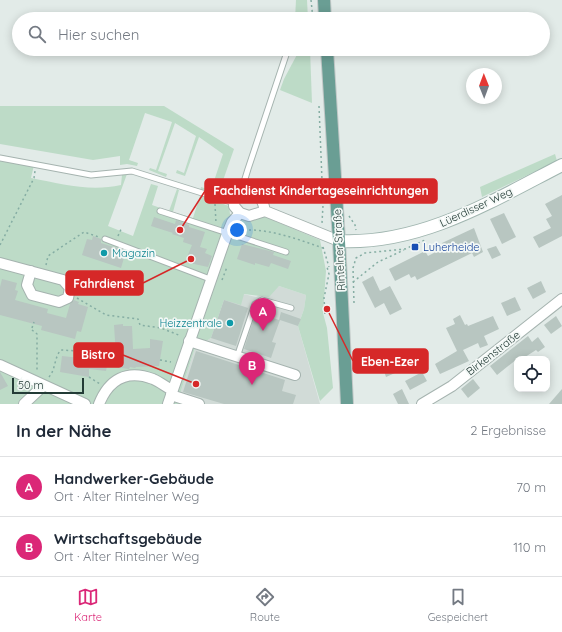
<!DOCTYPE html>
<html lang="de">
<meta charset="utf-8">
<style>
:root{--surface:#fff;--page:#f6f6f7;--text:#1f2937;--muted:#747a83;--line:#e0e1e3;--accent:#db2777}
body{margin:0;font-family:Quicksand,sans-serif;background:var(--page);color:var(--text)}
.controls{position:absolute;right:12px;bottom:12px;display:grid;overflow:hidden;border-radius:8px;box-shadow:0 2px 10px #0003}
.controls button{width:36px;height:36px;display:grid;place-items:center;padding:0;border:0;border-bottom:1px solid var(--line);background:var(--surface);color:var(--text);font:20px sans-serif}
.compass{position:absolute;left:466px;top:68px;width:36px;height:36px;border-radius:50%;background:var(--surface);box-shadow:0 2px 10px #0003;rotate:359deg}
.scale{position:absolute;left:12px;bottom:10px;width:72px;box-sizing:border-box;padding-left:4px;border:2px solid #233b36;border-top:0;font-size:11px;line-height:14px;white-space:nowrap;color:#233b36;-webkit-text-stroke:3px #f3f8f6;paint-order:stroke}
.you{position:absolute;left:237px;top:230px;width:14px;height:14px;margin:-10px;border:3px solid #fff;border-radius:50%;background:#1a73e8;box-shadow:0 0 0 6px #1a73e833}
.badge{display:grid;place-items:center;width:26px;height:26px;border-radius:50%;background:var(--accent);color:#fff;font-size:13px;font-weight:700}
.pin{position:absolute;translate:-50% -33px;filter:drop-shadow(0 1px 2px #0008)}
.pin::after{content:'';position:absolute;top:21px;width:14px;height:12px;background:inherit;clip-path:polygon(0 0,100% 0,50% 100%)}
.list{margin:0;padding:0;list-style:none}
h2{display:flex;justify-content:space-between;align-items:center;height:52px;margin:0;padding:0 16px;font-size:17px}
h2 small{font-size:13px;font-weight:400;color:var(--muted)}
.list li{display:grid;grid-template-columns:26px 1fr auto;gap:12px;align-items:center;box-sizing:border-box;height:60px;padding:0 16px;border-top:1px solid var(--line)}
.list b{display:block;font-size:15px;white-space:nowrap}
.list p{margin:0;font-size:13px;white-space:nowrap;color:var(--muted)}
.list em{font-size:13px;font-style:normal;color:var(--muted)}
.icon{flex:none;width:22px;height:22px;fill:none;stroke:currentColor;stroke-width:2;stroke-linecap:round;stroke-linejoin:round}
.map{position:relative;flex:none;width:562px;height:404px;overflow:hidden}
.search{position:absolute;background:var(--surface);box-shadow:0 2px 10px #0003;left:12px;right:12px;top:12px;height:44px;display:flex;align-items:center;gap:10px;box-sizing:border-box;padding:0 14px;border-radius:22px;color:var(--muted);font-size:15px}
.sheet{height:172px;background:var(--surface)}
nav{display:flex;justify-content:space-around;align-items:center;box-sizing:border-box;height:56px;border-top:1px solid var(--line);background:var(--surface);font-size:11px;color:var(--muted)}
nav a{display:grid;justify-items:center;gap:2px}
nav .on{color:var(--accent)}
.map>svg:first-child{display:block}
.built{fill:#d1dbd7}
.green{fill:#bddbc7}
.building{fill:#b8c6c1}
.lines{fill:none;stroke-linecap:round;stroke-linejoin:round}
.service-casing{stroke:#a5b3af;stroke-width:7}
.minor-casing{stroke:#a5b3af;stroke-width:12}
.secondary-casing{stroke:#a1b6b0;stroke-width:14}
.primary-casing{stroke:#c1c8c7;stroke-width:14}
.path{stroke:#85ada3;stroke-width:1.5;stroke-dasharray:2 3;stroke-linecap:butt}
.service{stroke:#fff;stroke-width:5}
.minor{stroke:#fff;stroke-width:10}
.secondary{stroke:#fff;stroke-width:12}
.primary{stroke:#6a9e94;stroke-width:12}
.transit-dot{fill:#1a4fb4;stroke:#f3f8f6;stroke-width:1.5}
.culture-dot{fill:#0f9aa8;stroke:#f3f8f6;stroke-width:1.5}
.labels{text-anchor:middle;stroke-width:3.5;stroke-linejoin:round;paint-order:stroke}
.street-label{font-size:11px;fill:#233b36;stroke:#f3f8f6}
.transit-label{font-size:11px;fill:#164399;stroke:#f3f8f6;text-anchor:start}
.culture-label{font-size:11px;fill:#0d838f;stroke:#f3f8f6;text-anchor:start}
.leader{fill:none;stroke:#d62828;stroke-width:1.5}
.callout-dot{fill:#d62828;stroke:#f3f8f6;stroke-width:1.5}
.callout{fill:#d62828;stroke:#d62828;stroke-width:1.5}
.callout-label{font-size:12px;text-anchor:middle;font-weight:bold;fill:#fff}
</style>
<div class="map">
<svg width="562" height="404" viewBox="0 0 562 404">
<rect width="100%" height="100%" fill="#e2ebe8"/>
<!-- built -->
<polygon class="built" points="279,286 306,295 304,309 298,326 320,404 187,404 178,400 195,348 211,338 224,300 243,294 256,297"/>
<!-- green -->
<g class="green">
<polygon points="296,0 307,0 308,19 295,19"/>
<polygon points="300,49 310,49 312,103 280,90 284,79"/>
<polygon points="0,106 164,106 234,149 219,192 229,196 228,199 200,191 201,187 211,190 223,154 199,137 185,176 176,173 177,170 184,173 196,136 175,123 158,171 167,174 166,177 149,170 150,168 156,170 172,122 145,113 129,160 138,163 137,166 127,164 120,165 120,156 93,160 0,144"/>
<polygon points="555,154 557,161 482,197 480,187"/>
<path d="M 0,161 L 34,165 L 31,178 C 62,184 90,192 121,185 L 122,175 L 127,174 L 108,226 L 133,236 L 151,184 L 158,186 L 152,205 L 169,211 L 177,189 L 179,190 L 173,212 L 193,218 L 200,196 L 229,206 L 230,214 L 246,218 L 263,216 L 320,240 L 326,271 L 323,313 L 327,328 L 333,388 L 320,401 L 298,326 L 304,309 L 306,295 L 279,286 L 269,297 L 244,294 L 241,305 L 224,300 L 211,338 L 195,348 L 178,400 L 187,404 L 0,404 Z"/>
</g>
<!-- building -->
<g class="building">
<polygon points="562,195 562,236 539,248 533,237 551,228 546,219 552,216 545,204"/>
<polygon points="504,213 516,237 502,244 490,219"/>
<polygon points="154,217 175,224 176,220 189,225 189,227 205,232 200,247 207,249 205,253 212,256 208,267 185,262 192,245 183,242 184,238 172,234 173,233 151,226"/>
<polygon points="474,228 483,252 474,257 472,253 417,280 415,276 411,278 409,274 395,281 389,269 425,251 428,256 445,247 442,243"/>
<polygon points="93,236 101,239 101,243 126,251 121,268 82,255 87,239 92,240"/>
<polygon points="242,244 274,252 273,255 291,261 288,269 271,263 269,267 255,263 255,265 237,259"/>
<polygon points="496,246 501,255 492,259 487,249"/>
<polygon points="373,276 380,291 390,286 402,309 390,315 384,303 375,308 362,282"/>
<polygon points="2,279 17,283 15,290 18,291 15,300 48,309 47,313 66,318 70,304 74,300 79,302 78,304 88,307 81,332 77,331 75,339 41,330 42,326 0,315 0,287"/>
<polygon points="541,281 546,292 533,299 527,288"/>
<polygon points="515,297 521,310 507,316 501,303"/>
<polygon points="224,300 248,308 236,346 211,338"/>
<polygon points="256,312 279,320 281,312 301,319 298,326 280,320 272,342 276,343 271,358 244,349"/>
<polygon points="460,315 465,325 467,324 468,326 493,316 499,329 484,336 488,345 480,348 478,343 463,350 469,361 440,374 435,364 457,351 446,328 455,324 453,319"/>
<polygon points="556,316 562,326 551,334 544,325"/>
<polygon points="123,324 123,326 132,326 133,349 150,348 150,339 163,341 159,366 136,367 135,368 130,367 129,369 107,366 106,371 89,369 89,377 60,372 62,356 90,359 90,353 116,356 114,325"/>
<polygon points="528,336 532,342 538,337 545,347 538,352 536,350 522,359 517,359 497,375 490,366"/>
<polygon points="196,351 285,380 282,391 296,395 293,404 224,404 183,392"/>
<polygon points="390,362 395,373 386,377 382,365"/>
<polygon points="0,372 8,386 0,390"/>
<polygon points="422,372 427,381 410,390 405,381"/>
<polygon points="473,379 480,388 468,398 461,389"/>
<polygon points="402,389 409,404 398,404 393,394"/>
<polygon points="562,389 562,404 549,404"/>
</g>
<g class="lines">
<defs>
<g id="service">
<polyline points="0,158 91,175 132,171 234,203"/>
<polyline points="245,188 244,182 248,169 288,49"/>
<polyline points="160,211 286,252"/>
<polyline points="105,239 210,279"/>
<polyline points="237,357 255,304 262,300 291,308"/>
</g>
<g id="minor">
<path d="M 265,211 C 263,200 256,185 241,189 L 235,196 L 234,206 L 240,213 L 249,216 L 265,211 L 339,241"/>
<polyline points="0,263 63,280 70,288 68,298 59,302 32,295 27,285 31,271"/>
<polyline points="189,341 295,375"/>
<polyline points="0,365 85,404"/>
<polyline points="171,395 199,404"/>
<polyline points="24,404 43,386"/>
<path d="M 99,404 C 109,379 127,369 153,379 C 160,382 166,387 172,390"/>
<polyline points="168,404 227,234 232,222 240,213"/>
<polyline points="422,404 452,386 562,299"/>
</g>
<path id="secondary" d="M 339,241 C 421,245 492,201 562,165"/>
<g id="primary">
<polyline points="324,0 325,19"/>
<polyline points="327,49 339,241 347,404"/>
</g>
</defs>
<!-- service casing -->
<use href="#service" class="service-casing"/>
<!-- minor casing -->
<use href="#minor" class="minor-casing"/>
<!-- secondary casing -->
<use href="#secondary" class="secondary-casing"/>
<!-- primary casing -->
<use href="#primary" class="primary-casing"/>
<!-- path -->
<g class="path">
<polyline points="311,0 313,19"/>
<polyline points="319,106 323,205 322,223"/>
<polyline points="215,204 216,223"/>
<polyline points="349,216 355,225 356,230"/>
<path d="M 244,230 C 271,229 297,239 323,248"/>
<polyline points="118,236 122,227"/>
<polyline points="0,245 34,178 35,171"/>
<polyline points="323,247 329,267"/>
<polyline points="46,265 48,256 84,232 99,237"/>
<polyline points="222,280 227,267"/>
<polyline points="353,282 378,262 404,250"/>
<polyline points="77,298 106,315 138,319 140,325 161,328 181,336"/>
<polyline points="354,303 353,268 356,258 365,253 405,249 425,240"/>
<polyline points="325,314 324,298 329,274 327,267"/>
<polyline points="32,328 34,322"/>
<polyline points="32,330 37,334 37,370"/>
<polyline points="160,360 171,362"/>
<path d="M 49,377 C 56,369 54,357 61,350 L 79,351 L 83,354 L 84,359"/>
<polyline points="89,377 100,384"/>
</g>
<!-- service -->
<use href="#service" class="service"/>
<!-- minor -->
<use href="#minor" class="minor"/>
<!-- secondary -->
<use href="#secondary" class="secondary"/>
<!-- primary -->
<use href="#primary" class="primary"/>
</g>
<!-- markers -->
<rect class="transit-dot" x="411" y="243" width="8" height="8" rx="2"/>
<g class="culture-dot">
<circle cx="104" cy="253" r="4"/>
<circle cx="230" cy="323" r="4"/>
</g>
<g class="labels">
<!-- street labels -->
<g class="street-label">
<text transform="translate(476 207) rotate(-25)" y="4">Lüerdisser Weg</text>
<text transform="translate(339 250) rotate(-93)" y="4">Rintelner Straße</text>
<text transform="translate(493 353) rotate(-38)" y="4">Birkenstraße</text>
</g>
<!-- transit labels -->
<g class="transit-label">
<text x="423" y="251">Luherheide</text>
</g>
<!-- culture labels -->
<g class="culture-label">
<text x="112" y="257">Magazin</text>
<text x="222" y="327" text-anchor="end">Heizzentrale</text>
</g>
</g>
<!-- callouts -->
<path class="leader" d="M180 230L205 191M191 259L143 283M196 384L123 355M327 309L353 361"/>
<g class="callout-dot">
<circle cx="180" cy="230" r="4"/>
<circle cx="191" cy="259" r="4"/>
<circle cx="196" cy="384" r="4"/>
<circle cx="327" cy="309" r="4"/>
</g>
<g class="callout">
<rect x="205" y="179" width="232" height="24" rx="4"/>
<rect x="66" y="271" width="77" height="24" rx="4"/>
<rect x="74" y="343" width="49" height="24" rx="4"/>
<rect x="353" y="349" width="75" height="24" rx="4"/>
</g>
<g class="callout-label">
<text x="321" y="195">Fachdienst Kindertageseinrichtungen</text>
<text x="104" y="288">Fahrdienst</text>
<text x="98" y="359">Bistro</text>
<text x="390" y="366">Eben-Ezer</text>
</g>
</svg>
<div class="controls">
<button><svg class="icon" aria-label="locate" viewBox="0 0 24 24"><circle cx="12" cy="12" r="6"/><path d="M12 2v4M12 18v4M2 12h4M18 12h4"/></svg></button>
</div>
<svg class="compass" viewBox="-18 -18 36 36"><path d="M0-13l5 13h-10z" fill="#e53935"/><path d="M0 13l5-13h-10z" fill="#747a83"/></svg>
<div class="scale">50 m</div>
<div class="you"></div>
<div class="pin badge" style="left:263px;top:331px">A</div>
<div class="pin badge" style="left:252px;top:385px">B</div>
<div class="search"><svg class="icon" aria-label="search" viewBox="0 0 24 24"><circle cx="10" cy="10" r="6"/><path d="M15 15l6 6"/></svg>Hier suchen</div>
</div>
<section class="sheet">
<h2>In der Nähe<small>2 Ergebnisse</small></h2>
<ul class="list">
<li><span class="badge">A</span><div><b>Handwerker-Gebäude</b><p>Ort · Alter Rintelner Weg</p></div><em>70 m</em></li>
<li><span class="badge">B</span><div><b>Wirtschaftsgebäude</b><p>Ort · Alter Rintelner Weg</p></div><em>110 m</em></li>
</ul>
</section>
<nav>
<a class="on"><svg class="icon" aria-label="map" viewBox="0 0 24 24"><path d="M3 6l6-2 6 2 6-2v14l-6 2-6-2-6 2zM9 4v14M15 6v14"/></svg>Karte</a>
<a><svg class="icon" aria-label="directions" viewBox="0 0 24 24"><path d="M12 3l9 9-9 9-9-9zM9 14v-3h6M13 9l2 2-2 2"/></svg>Route</a>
<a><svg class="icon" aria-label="saved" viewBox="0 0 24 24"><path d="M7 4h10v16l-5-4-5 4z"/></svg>Gespeichert</a>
</nav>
